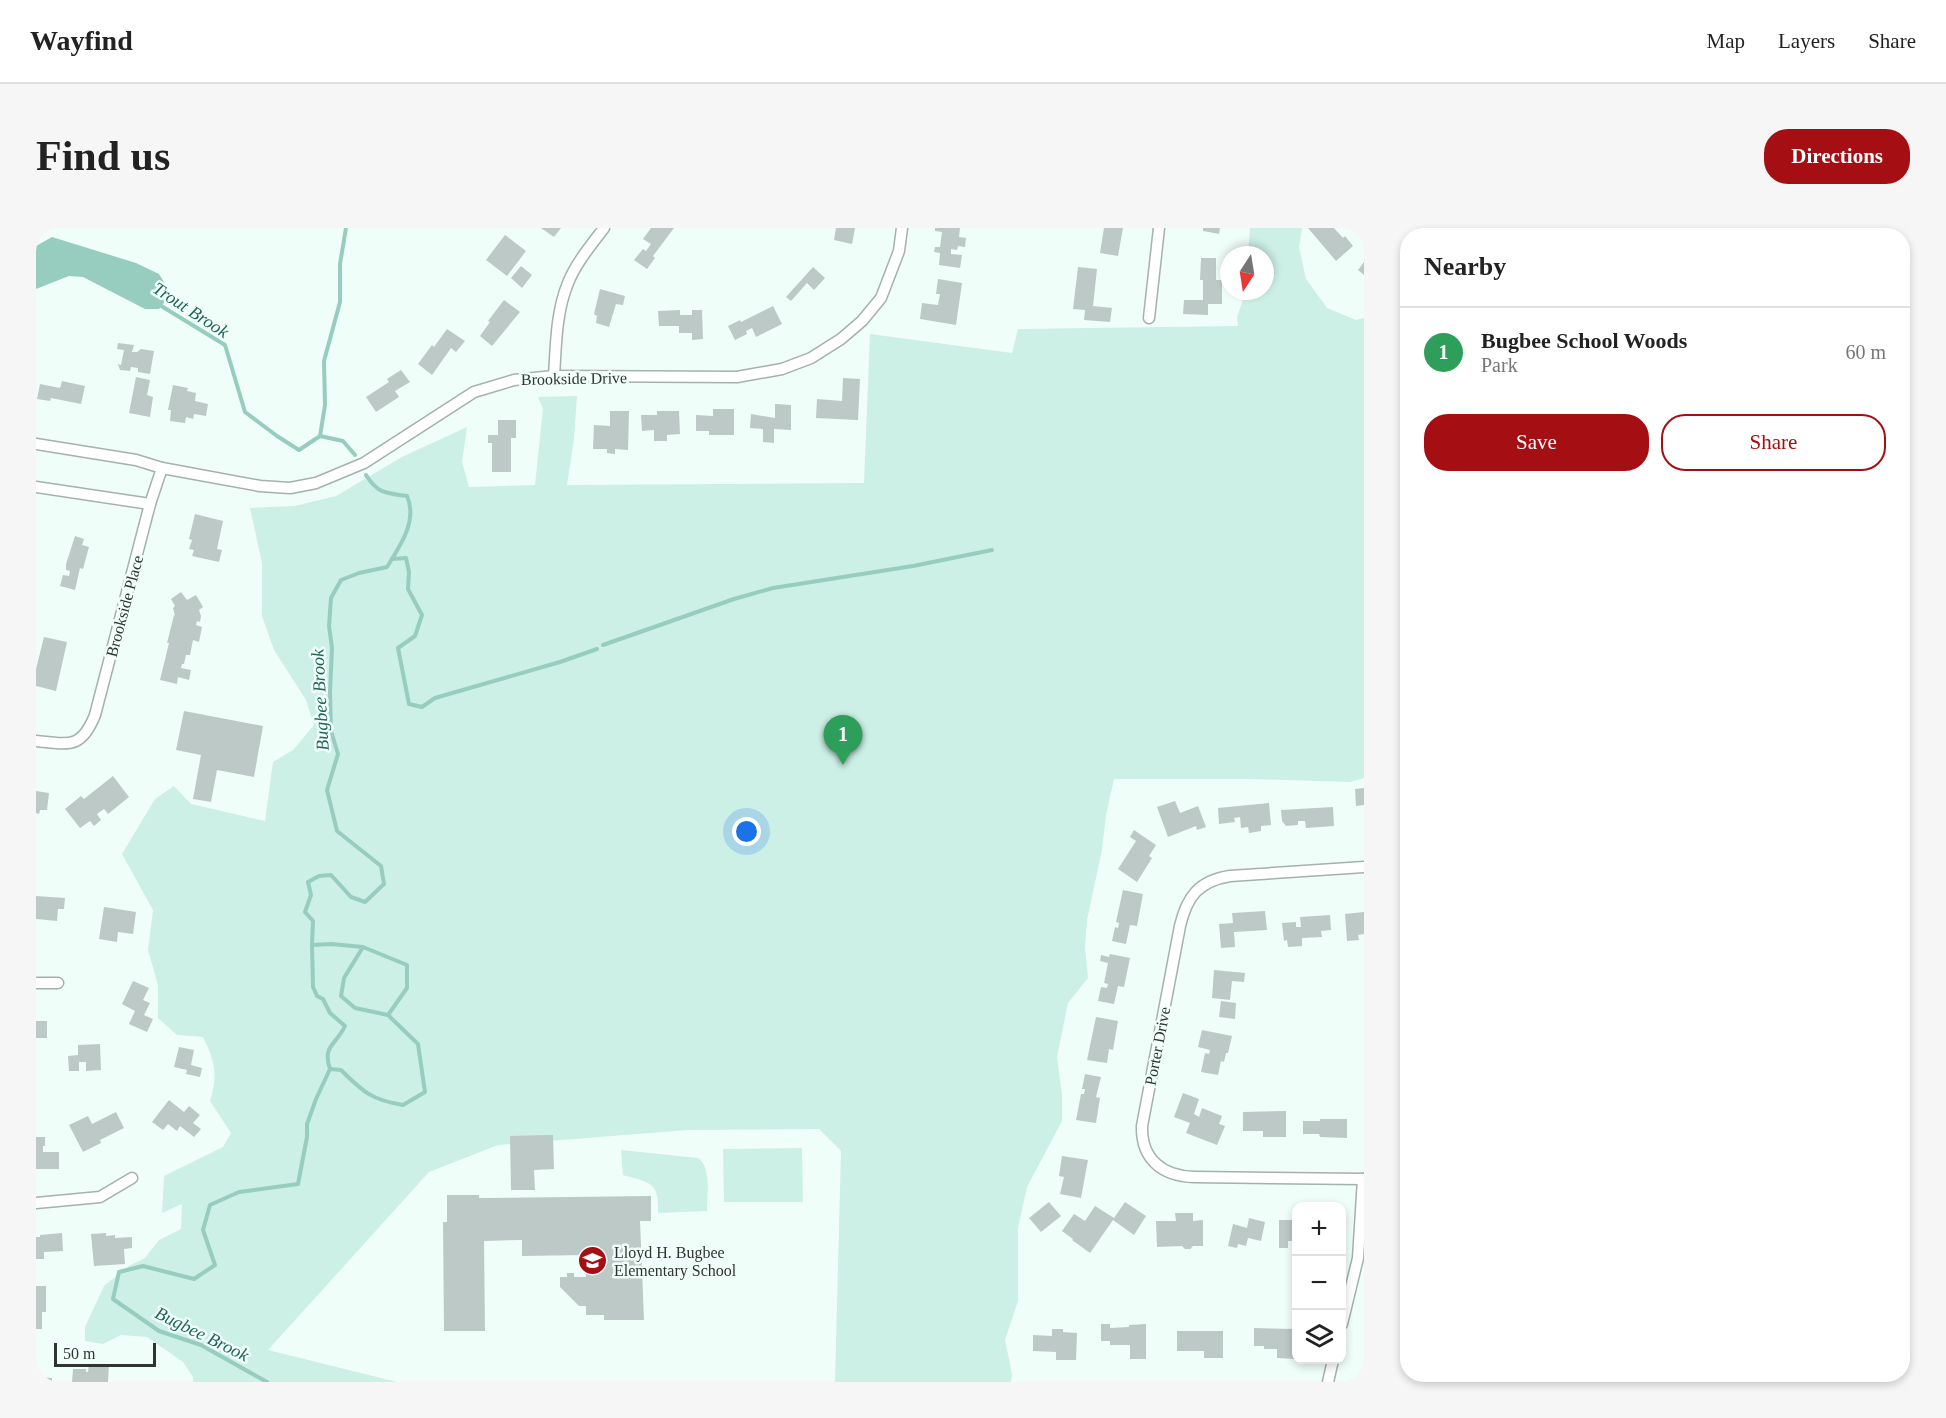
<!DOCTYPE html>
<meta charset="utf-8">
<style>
:root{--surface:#fff;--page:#f6f6f6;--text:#222;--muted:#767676;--line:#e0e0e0;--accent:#a50e12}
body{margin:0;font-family:Georgia,serif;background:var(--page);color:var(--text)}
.controls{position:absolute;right:18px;bottom:18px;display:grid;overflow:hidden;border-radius:12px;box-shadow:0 3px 9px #0003}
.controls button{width:54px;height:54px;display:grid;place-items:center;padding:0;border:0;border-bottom:2px solid var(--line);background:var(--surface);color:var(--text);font:30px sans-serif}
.compass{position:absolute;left:1184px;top:18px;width:54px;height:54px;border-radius:50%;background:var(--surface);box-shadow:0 3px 9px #0003;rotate:192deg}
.scale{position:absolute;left:18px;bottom:15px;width:102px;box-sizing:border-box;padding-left:6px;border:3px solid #2f3433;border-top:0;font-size:16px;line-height:21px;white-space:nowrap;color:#2f3433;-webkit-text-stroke:4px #f0fefa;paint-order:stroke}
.you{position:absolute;left:711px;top:604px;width:21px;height:21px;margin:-15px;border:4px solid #fff;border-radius:50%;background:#1a73e8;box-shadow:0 0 0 9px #1a73e833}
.badge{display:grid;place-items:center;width:39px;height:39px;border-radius:50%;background:var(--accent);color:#fff;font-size:20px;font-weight:700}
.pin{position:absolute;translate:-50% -50px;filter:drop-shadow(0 2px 3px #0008)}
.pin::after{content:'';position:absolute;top:32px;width:21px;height:18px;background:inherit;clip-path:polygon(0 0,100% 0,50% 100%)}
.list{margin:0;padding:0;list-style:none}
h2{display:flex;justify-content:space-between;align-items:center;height:78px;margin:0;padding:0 24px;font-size:26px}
h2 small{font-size:20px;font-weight:400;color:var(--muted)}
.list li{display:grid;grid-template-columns:39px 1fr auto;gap:18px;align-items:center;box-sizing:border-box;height:90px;padding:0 24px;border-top:2px solid var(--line)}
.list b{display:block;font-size:22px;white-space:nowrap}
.list p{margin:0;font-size:20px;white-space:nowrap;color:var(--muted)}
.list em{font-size:20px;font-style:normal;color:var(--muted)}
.actions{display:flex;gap:12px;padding:18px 24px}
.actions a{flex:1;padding:14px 0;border:2px solid var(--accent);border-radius:24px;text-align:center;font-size:21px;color:var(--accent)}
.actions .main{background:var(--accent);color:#fff}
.icon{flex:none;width:33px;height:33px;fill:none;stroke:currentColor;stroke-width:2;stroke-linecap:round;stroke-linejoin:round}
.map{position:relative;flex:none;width:1328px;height:1154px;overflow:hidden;border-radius:24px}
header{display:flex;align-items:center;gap:36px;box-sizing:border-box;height:84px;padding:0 30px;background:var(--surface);border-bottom:2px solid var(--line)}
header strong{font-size:28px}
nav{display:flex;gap:33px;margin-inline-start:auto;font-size:21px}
.intro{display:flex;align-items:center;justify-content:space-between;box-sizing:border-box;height:144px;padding:0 36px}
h1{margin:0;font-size:42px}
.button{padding:15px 27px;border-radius:24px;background:var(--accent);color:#fff;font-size:21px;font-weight:700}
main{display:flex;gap:36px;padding:0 36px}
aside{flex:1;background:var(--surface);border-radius:24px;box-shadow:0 3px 9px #0003}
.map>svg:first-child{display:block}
.green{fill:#ccefe6}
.water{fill:#97cdbf}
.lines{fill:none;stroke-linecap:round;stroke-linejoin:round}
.stream{stroke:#97cdbf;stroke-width:4}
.building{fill:#bcc9c6}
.street-casing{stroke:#a4b1ad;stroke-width:13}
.street{stroke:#fff;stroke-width:10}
.labels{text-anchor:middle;stroke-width:5;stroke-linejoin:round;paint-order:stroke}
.street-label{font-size:16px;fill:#2f3433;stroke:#f0fefa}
.poi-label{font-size:16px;fill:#2f3433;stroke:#f0fefa;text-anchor:start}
.water-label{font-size:18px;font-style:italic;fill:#206457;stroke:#f0fefa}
</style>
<header>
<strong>Wayfind</strong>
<nav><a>Map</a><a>Layers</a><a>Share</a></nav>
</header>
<div class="intro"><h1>Find us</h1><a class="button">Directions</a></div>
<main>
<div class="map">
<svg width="1328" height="1154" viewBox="0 0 1328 1154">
<rect width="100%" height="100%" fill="#f0fefa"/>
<!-- green -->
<g class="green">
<path d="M 1214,0 L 1266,0 L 1263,19 L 1270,51 L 1291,80 L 1320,92 L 1328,90 L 1328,550 L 1314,554 L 1213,551 L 1078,551 L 1070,587 L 1066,622 L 1051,692 L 1049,719 L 1052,750 L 1032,775 L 1021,829 L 1026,866 L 1026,893 L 991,959 L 982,1000 L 982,1073 L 969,1112 L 976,1146 L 975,1154 L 799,1154 L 805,923 L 783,901 L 652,902 L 462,917 L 393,944 L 232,1122 L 361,1154 L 157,1154 L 157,1149 L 147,1134 L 111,1109 L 85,1107 L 67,1116 L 49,1113 L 49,1099 L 68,1058 L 93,1038 L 109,1030 L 123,1012 L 145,1001 L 146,976 L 126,985 L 128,948 L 187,919 L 195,905 L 174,873 C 182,847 179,833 167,809 L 141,807 L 122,790 L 122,757 L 112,722 L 117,682 L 86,626 L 119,571 L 138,558 L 155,576 L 229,593 L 237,534 L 257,522 L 278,497 L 270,472 L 238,422 L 226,388 L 226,335 L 214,280 L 259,278 L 300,268 L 366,229 L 431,199 L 426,234 L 433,259 L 499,257 L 507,181 L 502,169 L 541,168 L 538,211 L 531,257 L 828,255 L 834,106 L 976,125 L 982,101 L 1202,98 L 1201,89 L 1210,63 L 1229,63 L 1229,27 L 1212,27 Z"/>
<polygon points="766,920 767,974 688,974 687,921"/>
<path d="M 585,922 L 662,930 C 676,940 671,968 671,983 L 622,985 C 623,953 614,955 587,947 Z"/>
</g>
<!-- water -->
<polygon class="water" points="16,9 100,35 123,46 131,59 131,71 123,81 109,81 47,49 33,48 0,61 0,18"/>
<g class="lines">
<!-- stream -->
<g class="stream">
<polyline points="122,76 189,117 209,184 241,208 263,222 284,208 289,177 288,133 304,74 304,36 310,0"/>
<polyline points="284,208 307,213 319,227"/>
<polyline points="356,331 370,330 373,344 372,361 386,387 379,408 362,420 373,476 386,479 399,470 524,434 561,421"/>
<polyline points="567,417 698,371 737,360 877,338 956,322"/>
<path d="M 276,717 L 277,759 L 281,768 L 287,771 L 294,785 L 309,798 C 300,817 286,818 294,841"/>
<polyline points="327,719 308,750 305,768 319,780 352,787"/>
<path d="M 231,1154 L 165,1117 L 123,1103 L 77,1071 L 83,1044 L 107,1038 L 158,1051 L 179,1037 L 167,1002 L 174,977 L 203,964 L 262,956 L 271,909 L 271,896 L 280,871 L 294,841 L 305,842 C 327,864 336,872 367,877 L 389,864 L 382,816 L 352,787 L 371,760 L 371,737 L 327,719 L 295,716 L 276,717 L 277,693 L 269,684 L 275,667 L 272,654 L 283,648 L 295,647 L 315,669 L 329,674 L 348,656 L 345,638 L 301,603 L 291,562 L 302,526 L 295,503 L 294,464 L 296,420 L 293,398 L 295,370 L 305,352 L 323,345 L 351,339 C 364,318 382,293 371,268 C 350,265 342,266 330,247"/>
</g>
</g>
<!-- building -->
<g class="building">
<polygon points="505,0 525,0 518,9"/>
<polygon points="615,0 638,0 617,28 619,30 611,41 598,32 607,21 610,23 615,16 607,11"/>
<polygon points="800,0 819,0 816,16 798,12"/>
<polygon points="899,0 924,0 923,9 930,10 929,19 922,18 921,22 915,21 915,26 926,27 924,40 903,37 904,25 898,24 899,19 904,19 906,4 899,3"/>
<polygon points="1068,0 1087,0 1082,28 1064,25"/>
<polygon points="1167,0 1184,0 1183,6 1167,3"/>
<polygon points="1272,0 1298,0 1307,10 1309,8 1317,18 1300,33"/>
<polygon points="469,7 490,23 471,48 450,32"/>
<polygon points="1165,30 1180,30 1180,52 1186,52 1186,76 1172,76 1172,87 1147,86 1148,72 1167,72 1167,52 1164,52"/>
<polygon points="1328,34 1328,47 1322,42"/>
<polygon points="485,38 496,47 486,60 475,50"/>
<polygon points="777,39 789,50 778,62 771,55 755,73 750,69"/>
<polygon points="1042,39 1061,41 1057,78 1076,80 1074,94 1048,92 1049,82 1037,81"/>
<polygon points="902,51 926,55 920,97 884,91 886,75 902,77 904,66 900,66"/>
<polygon points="564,61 589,68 587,77 580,76 573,99 560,95 561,88 558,86"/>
<polygon points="468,72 484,84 456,118 444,108 454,94 452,93"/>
<polygon points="737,78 746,96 720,109 716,100 710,103 711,106 699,112 692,98 704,92 705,94"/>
<polygon points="644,82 644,87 656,87 656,82 666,82 667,111 656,112 656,105 643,105 643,98 623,98 622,83"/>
<polygon points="411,101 429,113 420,124 415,120 396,147 382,136 396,117 398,119"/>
<polygon points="82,115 98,117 96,124 101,124 105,121 118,123 114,146 102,144 102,140 95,139 94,143 84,142 82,136 85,137 88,122 81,121"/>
<polygon points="365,142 374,154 359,163 363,169 340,184 330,169 353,154 351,151"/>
<polygon points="100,149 114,152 111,167 117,169 114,189 93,185"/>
<polygon points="807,150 824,151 822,192 780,190 781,171 806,173"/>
<polygon points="26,153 49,158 45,176 15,170 14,173 1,171 4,156 24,160"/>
<polygon points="137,157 152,160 151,163 160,165 159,173 172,176 170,188 158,186 157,191 150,189 149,195 134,193 135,182 132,182"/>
<polygon points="739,176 755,177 755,202 738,201 738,215 727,214 727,201 714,200 715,186 739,190"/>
<polygon points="677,181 698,181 698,207 673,207 673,203 660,203 660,187 677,188"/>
<polygon points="574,183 593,183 592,222 579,221 579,226 571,225 571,221 557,221 558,197 574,198"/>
<polygon points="621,183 643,183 644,206 631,207 631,213 618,213 618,202 606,203 605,187 621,187"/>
<polygon points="462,192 480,192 480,210 475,210 475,244 456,244 456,215 452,215 452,207 462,207"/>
<polygon points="159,286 187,293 181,321 186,322 183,334 156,328 158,322 153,321 156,312 153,311"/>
<polygon points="39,308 48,311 46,317 53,319 47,341 44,340 39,362 24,358 27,347 33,348 34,343 30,342 30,336"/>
<polygon points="145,364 151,372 160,367 167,379 163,382 165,388 164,394 161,393 160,397 166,399 163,414 157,412 154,427 150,427 148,436 146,436 145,440 155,442 153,452 142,449 141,456 124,452 133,415 131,415 138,387 139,388 137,380 139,378 135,371"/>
<polygon points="8,409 31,414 20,463 0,458 0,441"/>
<polygon points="148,483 227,498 218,549 181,542 175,574 157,571 165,527 140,522"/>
<polygon points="77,548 93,569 72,586 68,581 61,586 65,592 58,598 54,593 44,600 29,581 45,568 48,571"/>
<polygon points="1328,560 1328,577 1320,578 1319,561"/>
<polygon points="0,563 13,565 11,582 4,582 3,586 0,585"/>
<polygon points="1139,573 1144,585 1162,578 1170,599 1161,602 1160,598 1132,609 1121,579"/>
<polygon points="1233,575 1235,597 1225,598 1225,603 1213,605 1212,599 1205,600 1204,589 1198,590 1199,594 1183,596 1182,580"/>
<polygon points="1297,579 1298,598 1270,600 1269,593 1262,593 1262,597 1250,598 1246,593 1245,582"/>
<polygon points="1098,602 1120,617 1113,628 1116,630 1101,654 1082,641 1100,613 1094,609"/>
<polygon points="1087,662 1107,666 1101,698 1094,697 1090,716 1076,713 1079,699 1082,700 1083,695 1080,694"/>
<polygon points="0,668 29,670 28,681 22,681 21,693 0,691"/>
<polygon points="68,679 100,684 97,706 82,704 81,714 63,711"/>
<polygon points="1229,683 1231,702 1198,704 1199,719 1185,720 1183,696 1197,695 1196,685"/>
<polygon points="1328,684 1328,706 1322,707 1323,712 1311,713 1309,686"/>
<polygon points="1294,687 1295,702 1285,703 1286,709 1266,710 1266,718 1252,719 1251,712 1248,713 1246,695 1260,694 1260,699 1265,699 1264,689"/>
<polygon points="1074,726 1094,730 1088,759 1082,758 1078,776 1062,773 1065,759 1071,760 1072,756 1068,755 1072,735 1064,733 1065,727 1073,729"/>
<polygon points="1178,742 1209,745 1208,754 1196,753 1194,772 1176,770"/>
<polygon points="97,753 113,760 107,772 114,775 108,787 117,791 111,804 93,796 99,783 86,776"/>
<polygon points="1185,773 1200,775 1199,791 1183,789"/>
<polygon points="1060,789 1082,793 1077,822 1073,821 1071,835 1051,832"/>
<rect x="0" y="793" width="11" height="17"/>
<polygon points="1166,802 1196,808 1192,825 1190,825 1188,834 1185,833 1182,847 1165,844 1169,825 1173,826 1174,822 1162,819"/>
<polygon points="64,816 65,842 50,843 50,834 43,834 43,843 33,843 32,828 42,827 42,817"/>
<polygon points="143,819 158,822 155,837 166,840 164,849 150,846 151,842 138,839"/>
<polygon points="1049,846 1065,849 1060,869 1064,870 1060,895 1040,892 1045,866 1048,866 1049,861 1046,861"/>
<polygon points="1147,865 1163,871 1158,886 1163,889 1166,880 1186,888 1183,896 1189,898 1181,917 1150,905 1154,895 1138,889"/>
<polygon points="133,872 148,884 153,878 164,887 157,895 165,901 158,909 144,898 141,903 132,896 127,902 116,894"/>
<polygon points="1250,883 1250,909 1227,909 1227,903 1207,903 1207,884"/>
<polygon points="80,884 88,900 64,912 65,915 47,924 33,897 52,888 56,896"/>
<polygon points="1284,891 1311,891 1311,910 1284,909 1283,906 1267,906 1267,893 1284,893"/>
<polygon points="513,907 517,907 518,941 498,942 499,962 475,962 474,908"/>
<polygon points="0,909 9,909 9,918 7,918 7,924 23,924 23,941 0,941"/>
<polygon points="1026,928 1052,932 1045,970 1024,966 1028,949 1023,948"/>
<polygon points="411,967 443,967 443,970 615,968 615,993 604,993 608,1092 568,1092 568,1087 550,1087 550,1078 543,1078 524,1059 524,1049 531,1049 531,1045 538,1045 538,1049 550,1049 550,1027 486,1028 486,1012 448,1013 449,1103 408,1103 407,994 411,994"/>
<polygon points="1013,974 1025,988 1005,1004 993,990"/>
<polygon points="1089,974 1110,988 1098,1007 1077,992 1054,1025 1036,1012 1037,1011 1026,1003 1038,986 1049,993 1059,978 1078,990"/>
<polygon points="1139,985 1157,985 1157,993 1167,992 1167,1018 1157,1018 1154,1021 1149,1021 1146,1018 1121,1019 1120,993 1140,993"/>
<polygon points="1213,990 1229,994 1225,1013 1212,1010 1210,1018 1202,1016 1201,1020 1192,1018 1197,996 1211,1000"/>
<polygon points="1243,992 1260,992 1260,1013 1252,1013 1252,1020 1243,1020"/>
<polygon points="26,1005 27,1023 8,1024 8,1031 0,1031 0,1009 4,1009 4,1007"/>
<polygon points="70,1005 70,1008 79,1007 79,1010 96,1009 96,1020 88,1021 89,1036 58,1038 55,1006"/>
<polygon points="0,1058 10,1058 10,1084 6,1084 6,1101 0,1101"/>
<polygon points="1065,1096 1074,1096 1074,1100 1093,1099 1093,1097 1110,1096 1110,1131 1094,1131 1094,1117 1074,1117 1074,1113 1065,1113"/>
<polygon points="1218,1100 1260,1101 1259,1131 1241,1130 1241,1121 1228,1121 1228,1118 1218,1118"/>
<polygon points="1016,1101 1027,1101 1027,1104 1041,1105 1040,1132 1020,1132 1020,1124 997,1123 997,1107 1016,1108"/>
<polygon points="1141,1103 1187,1103 1187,1130 1168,1130 1168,1123 1141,1123"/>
<polygon points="53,1136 73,1136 72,1154 36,1154 37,1141 50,1141 50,1144 52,1144"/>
<polygon points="0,1149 16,1150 16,1154 0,1154"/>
</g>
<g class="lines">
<defs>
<g id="street">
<polyline points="1113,90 1123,0"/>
<path d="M 518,148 C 520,117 520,84 532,55 C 540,35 555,17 568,0"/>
<polyline points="0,216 100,232 126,240 224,258 254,260 280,255 328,235 438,164 478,152 518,148 701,149 746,141 775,130 805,111 826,93 845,70 863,23 866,0"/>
<polyline points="0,259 114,276"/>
<path d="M 0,513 C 32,516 45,522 59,487 L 114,276 L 126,240"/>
<path d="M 1328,639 L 1194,648 C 1163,653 1151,668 1144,698 L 1106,898 C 1105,931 1126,948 1158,949 L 1328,951"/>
<polyline points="0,755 22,755"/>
<polyline points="0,975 64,969 96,950"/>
<polyline points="1306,1096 1322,1030 1327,951"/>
<polyline points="1292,1154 1297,1132"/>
</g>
</defs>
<!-- street casing -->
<use href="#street" class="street-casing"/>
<!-- street -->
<use href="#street" class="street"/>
</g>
<!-- icons -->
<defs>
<symbol id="school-disc" viewBox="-11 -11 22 22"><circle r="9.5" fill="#a50e12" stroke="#f0fefa"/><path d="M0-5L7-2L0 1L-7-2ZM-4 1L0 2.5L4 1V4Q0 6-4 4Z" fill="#fff"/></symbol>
</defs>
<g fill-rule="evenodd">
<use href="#school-disc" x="540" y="1016" width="33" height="33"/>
</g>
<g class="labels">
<!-- street labels -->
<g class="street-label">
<text transform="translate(538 150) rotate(-1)" y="6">Brookside Drive</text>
<text transform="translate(88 378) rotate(-75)" y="6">Brookside Place</text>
<text transform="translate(1121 818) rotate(-79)" y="6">Porter Drive</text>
</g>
<!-- poi labels -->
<g class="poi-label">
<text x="578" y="1030">Lloyd H. Bugbee<tspan x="578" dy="18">Elementary School</tspan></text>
</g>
<!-- water labels -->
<g class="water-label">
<text transform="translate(155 82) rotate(33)" y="6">Trout Brook</text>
<text transform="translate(284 472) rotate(-93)" y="6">Bugbee Brook</text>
<text transform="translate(166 1106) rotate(26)" y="6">Bugbee Brook</text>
</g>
</g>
</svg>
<div class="controls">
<button>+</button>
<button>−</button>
<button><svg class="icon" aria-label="layers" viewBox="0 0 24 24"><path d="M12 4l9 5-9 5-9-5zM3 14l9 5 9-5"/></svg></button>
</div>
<svg class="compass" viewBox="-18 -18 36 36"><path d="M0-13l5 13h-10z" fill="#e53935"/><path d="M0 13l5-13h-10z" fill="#767676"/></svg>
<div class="scale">50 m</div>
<div class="you"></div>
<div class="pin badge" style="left:807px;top:537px;background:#2e9e5b">1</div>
</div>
<aside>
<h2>Nearby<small></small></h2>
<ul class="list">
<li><span class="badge" style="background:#2e9e5b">1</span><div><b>Bugbee School Woods</b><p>Park</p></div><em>60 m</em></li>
</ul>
<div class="actions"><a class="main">Save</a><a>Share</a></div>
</aside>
</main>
